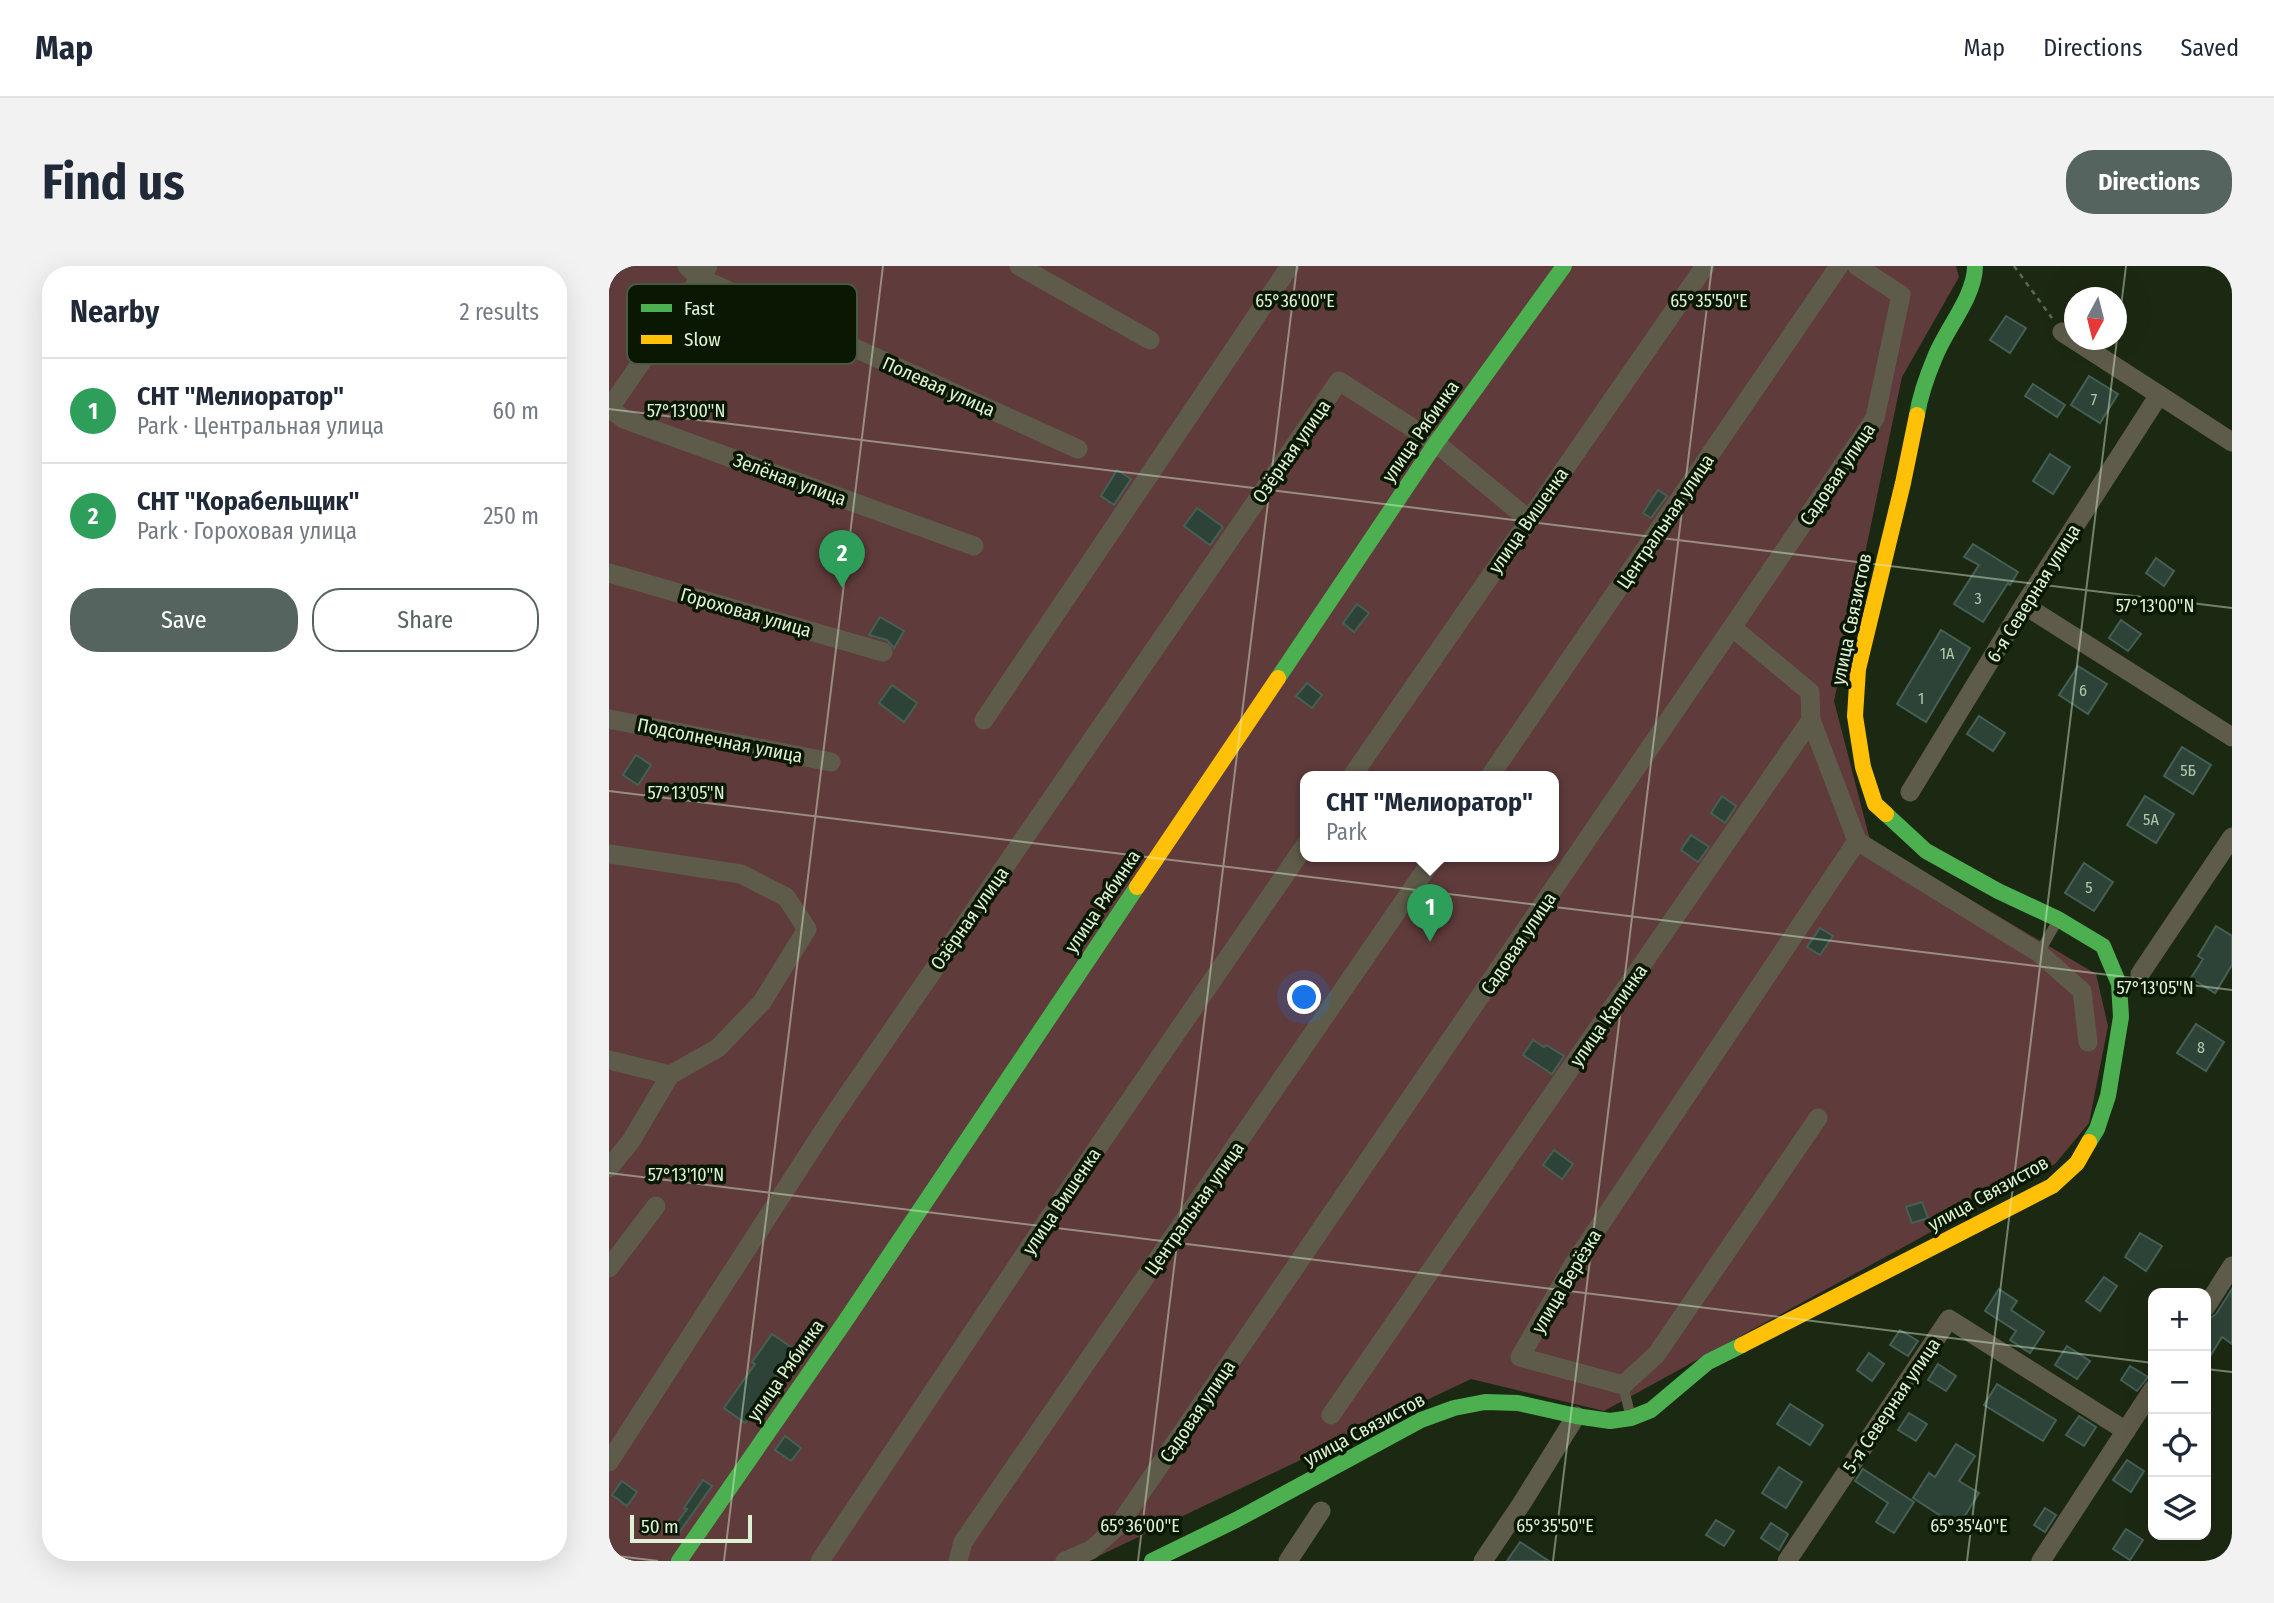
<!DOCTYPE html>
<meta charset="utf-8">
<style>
:root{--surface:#fff;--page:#f2f2f3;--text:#1f2937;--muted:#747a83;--line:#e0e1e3;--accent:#56645f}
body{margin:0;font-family:"Fira Sans Condensed",sans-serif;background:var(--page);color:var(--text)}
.controls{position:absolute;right:21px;bottom:21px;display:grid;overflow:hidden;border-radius:14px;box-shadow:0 7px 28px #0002}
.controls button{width:63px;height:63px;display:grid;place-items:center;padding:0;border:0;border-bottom:2px solid var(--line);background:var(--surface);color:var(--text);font:35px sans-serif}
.compass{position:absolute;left:1455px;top:21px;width:63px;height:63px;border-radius:50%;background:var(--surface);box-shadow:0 7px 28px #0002;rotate:187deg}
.scale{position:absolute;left:21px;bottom:18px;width:122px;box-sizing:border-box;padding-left:7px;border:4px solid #def2d3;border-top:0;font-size:19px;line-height:24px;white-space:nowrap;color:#def2d3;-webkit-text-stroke:5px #0a1803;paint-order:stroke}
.you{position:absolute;left:696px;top:732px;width:24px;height:24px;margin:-18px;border:5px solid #fff;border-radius:50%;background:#1a73e8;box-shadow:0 0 0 10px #1a73e833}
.badge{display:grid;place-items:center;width:46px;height:46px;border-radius:50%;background:var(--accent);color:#fff;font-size:23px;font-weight:700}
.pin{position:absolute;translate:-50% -58px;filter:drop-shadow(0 2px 4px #0008)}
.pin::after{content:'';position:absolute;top:37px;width:24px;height:21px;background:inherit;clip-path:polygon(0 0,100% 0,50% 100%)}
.popup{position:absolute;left:691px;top:505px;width:259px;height:91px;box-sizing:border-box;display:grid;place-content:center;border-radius:14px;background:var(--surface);filter:drop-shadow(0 2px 5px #0005);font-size:23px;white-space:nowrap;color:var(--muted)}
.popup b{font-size:26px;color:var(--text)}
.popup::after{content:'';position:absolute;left:50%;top:100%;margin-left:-14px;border:14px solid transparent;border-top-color:var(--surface)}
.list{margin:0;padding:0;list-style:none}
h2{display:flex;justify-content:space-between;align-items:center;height:91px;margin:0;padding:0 28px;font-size:30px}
h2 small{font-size:23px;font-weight:400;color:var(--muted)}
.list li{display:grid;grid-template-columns:46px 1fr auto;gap:21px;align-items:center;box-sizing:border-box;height:105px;padding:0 28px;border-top:2px solid var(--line)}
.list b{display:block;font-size:26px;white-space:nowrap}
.list p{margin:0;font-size:23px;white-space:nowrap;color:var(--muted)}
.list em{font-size:23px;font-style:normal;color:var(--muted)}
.actions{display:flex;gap:14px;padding:21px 28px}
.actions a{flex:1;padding:16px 0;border:2px solid var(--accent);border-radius:28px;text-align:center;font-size:24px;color:var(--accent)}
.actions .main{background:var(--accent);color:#fff}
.icon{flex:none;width:38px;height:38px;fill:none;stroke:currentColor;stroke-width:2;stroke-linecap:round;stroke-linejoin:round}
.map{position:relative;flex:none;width:1623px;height:1295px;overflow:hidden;border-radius:28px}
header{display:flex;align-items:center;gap:42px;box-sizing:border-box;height:98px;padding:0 35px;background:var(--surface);border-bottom:2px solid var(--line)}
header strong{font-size:33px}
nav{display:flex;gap:38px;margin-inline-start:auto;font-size:24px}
.intro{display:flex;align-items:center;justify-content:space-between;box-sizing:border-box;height:168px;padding:0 42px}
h1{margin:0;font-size:49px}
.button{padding:18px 32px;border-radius:28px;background:var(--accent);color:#fff;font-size:24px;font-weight:700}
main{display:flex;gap:42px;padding:0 42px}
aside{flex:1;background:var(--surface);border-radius:28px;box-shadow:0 7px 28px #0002}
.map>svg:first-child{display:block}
.green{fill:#603b3c;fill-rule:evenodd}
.building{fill:#2d4338;stroke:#465f55;stroke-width:2}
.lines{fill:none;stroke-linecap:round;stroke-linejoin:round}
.path{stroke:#656454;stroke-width:2.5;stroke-dasharray:5 5;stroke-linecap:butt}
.lane{stroke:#5f5b4a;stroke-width:10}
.street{stroke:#5f5b4a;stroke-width:19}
.fast{stroke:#4caf50;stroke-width:16}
.slow{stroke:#ffc107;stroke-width:16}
.ticks{fill:none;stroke:#def2d3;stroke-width:2;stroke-opacity:0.45}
.labels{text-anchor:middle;stroke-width:7;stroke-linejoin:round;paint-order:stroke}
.number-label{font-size:16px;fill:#b2c6ac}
.street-label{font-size:19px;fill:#def2d3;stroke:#0a1803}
.key{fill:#0a1803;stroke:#4a5941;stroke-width:2}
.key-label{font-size:19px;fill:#def2d3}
.ticks-label{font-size:18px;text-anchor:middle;fill:#def2d3;stroke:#0a1803;stroke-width:7;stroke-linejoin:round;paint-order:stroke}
</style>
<header>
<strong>Map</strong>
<nav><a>Map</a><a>Directions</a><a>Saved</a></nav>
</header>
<div class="intro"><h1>Find us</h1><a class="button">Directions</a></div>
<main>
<aside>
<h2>Nearby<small>2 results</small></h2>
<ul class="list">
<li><span class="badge" style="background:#2e9e5b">1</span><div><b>СНТ &quot;Мелиоратор&quot;</b><p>Park · Центральная улица</p></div><em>60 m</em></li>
<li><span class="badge" style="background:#2e9e5b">2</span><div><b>СНТ &quot;Корабельщик&quot;</b><p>Park · Гороховая улица</p></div><em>250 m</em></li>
</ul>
<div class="actions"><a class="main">Save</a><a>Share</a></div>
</aside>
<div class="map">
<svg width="1623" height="1295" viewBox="0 0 1623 1295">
<rect width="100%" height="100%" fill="#1c2912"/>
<!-- green -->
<path class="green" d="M 0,0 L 1347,0 L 1350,11 L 1293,111 L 1225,435 L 1261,574 L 1487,708 L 1499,760 L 1480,857 L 1446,898 L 995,1145 L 862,1113 L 479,1295 L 0,1295 ZM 697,510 L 945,510 L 945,590 L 697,590 Z"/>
<!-- building -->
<g class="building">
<polygon points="1397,50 1417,62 1401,87 1381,74"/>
<polygon points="1480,110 1509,128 1491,157 1462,139"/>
<polygon points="1424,118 1456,139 1448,151 1416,130"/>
<polygon points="1441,188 1461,201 1444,228 1424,215"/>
<polygon points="508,204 522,213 505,239 492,230"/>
<polygon points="1049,224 1058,230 1042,252 1034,247"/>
<polygon points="588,242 614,261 601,279 575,260"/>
<polygon points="1364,278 1409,306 1401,319 1399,317 1374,356 1345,338 1370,299 1355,291"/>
<polygon points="1547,292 1565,305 1555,320 1537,307"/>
<polygon points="748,338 760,347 745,366 734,357"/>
<polygon points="271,351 295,365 285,382 278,374 260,369"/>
<polygon points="1512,354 1532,368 1519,385 1500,372"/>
<polygon points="1332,364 1361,382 1317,456 1288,438"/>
<polygon points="1469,400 1498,418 1479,448 1450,429"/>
<polygon points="698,417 713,429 703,442 687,430"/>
<polygon points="283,419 308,437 295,456 270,437"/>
<polygon points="1370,450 1396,467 1384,485 1358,468"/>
<polygon points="1573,481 1602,499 1584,528 1555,510"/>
<polygon points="27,489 42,499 29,519 14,509"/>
<polygon points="1113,530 1127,540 1116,557 1102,547"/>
<polygon points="1536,530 1565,548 1547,577 1518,559"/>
<polygon points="1082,569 1100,581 1089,596 1072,584"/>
<polygon points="1475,597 1504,616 1485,645 1456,627"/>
<polygon points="1607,660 1623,670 1623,699 1606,727 1582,712 1594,693 1589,690"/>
<polygon points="1211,662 1224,670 1211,689 1198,681"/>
<polygon points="1587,758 1615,776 1597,805 1568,787"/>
<polygon points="924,774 935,781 937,779 955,790 943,808 914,789"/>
<polygon points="945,884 964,898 953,913 934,899"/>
<polygon points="1313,936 1319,952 1303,957 1297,941"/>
<polygon points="1531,967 1553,980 1537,1005 1516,991"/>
<polygon points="1495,1011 1508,1020 1491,1045 1477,1035"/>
<polygon points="1390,1023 1408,1035 1402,1044 1435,1066 1421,1087 1401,1074 1407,1065 1376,1045"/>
<polygon points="1623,1023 1623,1078 1613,1071 1597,1097 1597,1055 1607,1048"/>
<polygon points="1291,1064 1309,1075 1299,1090 1281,1079"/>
<polygon points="163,1068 185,1083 136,1157 115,1142 146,1098 143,1096"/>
<polygon points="1458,1080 1481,1095 1468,1113 1446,1099"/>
<polygon points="1260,1087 1275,1098 1263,1115 1248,1104"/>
<polygon points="1329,1098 1347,1110 1337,1125 1319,1114"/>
<polygon points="1521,1100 1539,1111 1528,1125 1512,1114"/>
<polygon points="1388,1118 1447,1154 1434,1175 1375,1139"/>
<polygon points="1181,1138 1214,1159 1201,1179 1168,1158"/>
<polygon points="1300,1147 1318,1158 1307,1175 1289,1164"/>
<polygon points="1470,1150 1487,1161 1475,1180 1457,1169"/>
<polygon points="176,1170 192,1182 182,1195 166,1184"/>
<polygon points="1347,1178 1366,1190 1350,1215 1370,1227 1349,1261 1304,1232 1320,1207 1326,1211"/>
<polygon points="1518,1194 1535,1205 1522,1226 1504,1214"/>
<polygon points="1170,1201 1193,1216 1177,1242 1153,1227"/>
<polygon points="1254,1203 1305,1236 1285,1267 1267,1256 1279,1237 1246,1215"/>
<polygon points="94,1214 103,1220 70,1267 64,1262 78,1243 75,1242"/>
<polygon points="13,1215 28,1226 18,1240 3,1229"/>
<polygon points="1436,1242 1447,1249 1436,1266 1425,1259"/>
<polygon points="1107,1254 1125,1265 1115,1280 1097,1269"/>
<polygon points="1162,1257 1179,1268 1170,1284 1152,1272"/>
<polygon points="1517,1263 1534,1274 1521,1294 1504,1283"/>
<polygon points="911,1276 940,1295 898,1295"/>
</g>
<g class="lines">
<!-- path -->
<polyline class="path" points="1405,0 1443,52"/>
<!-- lane -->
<g class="lane">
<polyline points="1430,687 1449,654"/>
<polyline points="1014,1119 1022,1152"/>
</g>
<!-- street -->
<g class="street">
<polyline points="78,0 91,12 469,183"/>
<polyline points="410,0 541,74"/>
<polyline points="1453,66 1623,176"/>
<polyline points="0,142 15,153 365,280"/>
<polyline points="0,143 99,0"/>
<polyline points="0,307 274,386"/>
<polyline points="1415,339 1623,471"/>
<polyline points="0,453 222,496"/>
<polyline points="375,454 681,0"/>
<polyline points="1202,454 1248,575 964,999 911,1091 1014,1119 1047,1089 1209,852"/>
<polyline points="743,510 1096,0"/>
<polyline points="881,510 1230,0"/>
<polyline points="1301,526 1415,339 1550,129"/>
<polyline points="1248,575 1430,687 1473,725 1479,776"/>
<polyline points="0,588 132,608 177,631 198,663 153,736 109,782 61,809 22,875 0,902"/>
<polyline points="1531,708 1623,571"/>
<polyline points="0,794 61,809"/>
<polyline points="0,1002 47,940"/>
<polyline points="1597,1041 1623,1000"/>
<polyline points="722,1149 1202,454 1201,426 1124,362"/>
<polyline points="0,1196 224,850 730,115 827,177 919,253"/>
<polyline points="211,1295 434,961 697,578"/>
<polyline points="349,1295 354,1276 826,590"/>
<polyline points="456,1295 482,1284 510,1259 1266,152 1292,29 1248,0"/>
<polyline points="679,1295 712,1245"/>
<polyline points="874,1295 913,1237 967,1150"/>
<polyline points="1178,1295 1340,1053 1517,1165"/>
<polyline points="1432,1295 1544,1123"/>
</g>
<!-- fast -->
<g class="fast">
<path d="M 1308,149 C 1311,130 1318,110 1326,91 C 1337,63 1366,30 1366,0"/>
<polyline points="669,412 827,177 955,0"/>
<polyline points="1277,548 1317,585 1389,625 1449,653 1494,680 1510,718 1512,751 1499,830 1488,863 1480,876"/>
<polyline points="70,1295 235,1057 528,621"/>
<polyline points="543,1295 627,1254 812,1154 845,1142 876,1136 909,1137 967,1150 1001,1155 1022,1152 1042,1144 1099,1096 1133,1079"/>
</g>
<!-- slow -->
<g class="slow">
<polyline points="1277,548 1266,538 1254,501 1246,450 1249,403 1294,217 1308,149"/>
<polyline points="528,621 669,412"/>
<polyline points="1133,1079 1443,920 1468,897 1480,876"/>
</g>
</g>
<!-- ticks -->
<path class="ticks" d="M 0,143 L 1623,342M 0,525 L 1623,724M 0,907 L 1544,1097M 1597,1103 L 1623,1106M 0,1289 L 49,1295M 115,1295 L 274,0M 529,1295 L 688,0M 944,1295 L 1103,0M 1358,1295 L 1517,0"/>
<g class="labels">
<!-- number labels -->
<g class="number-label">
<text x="1485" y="139">7</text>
<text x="1369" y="338">3</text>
<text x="1338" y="393">1А</text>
<text x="1474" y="430">6</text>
<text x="1312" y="438">1</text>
<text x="1579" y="510">5Б</text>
<text x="1542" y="559">5А</text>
<text x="1480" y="627">5</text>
<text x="1592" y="787">8</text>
</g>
<!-- street labels -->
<g class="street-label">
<text transform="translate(330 120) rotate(24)" y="7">Полевая улица</text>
<text transform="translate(811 165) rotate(-55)" y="7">улица Рябинка</text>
<text transform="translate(682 185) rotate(-55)" y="7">Озёрная улица</text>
<text transform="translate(1228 208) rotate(-56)" y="7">Садовая улица</text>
<text transform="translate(181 213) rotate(20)" y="7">Зелёная улица</text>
<text transform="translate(919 254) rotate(-55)" y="7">улица Вишенка</text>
<text transform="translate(1056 255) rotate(-56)" y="7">Центральная улица</text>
<text transform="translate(1424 327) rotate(-58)" y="7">6-я Северная улица</text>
<text transform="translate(137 346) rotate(16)" y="7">Гороховая улица</text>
<text transform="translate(1242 353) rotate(-78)" y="7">улица Связистов</text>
<text transform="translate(111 474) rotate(11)" y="7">Подсолнечная улица</text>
<text transform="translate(493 635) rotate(-56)" y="7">улица Рябинка</text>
<text transform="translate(360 652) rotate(-55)" y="7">Озёрная улица</text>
<text transform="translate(909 677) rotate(-56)" y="7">Садовая улица</text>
<text transform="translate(999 749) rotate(-55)" y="7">улица Калинка</text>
<text transform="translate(1379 927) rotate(-29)" y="7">улица Связистов</text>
<text transform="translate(452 935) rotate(-56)" y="7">улица Вишенка</text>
<text transform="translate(585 942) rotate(-55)" y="7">Центральная улица</text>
<text transform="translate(957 1015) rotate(-59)" y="7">улица Берёзка</text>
<text transform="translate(176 1104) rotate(-55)" y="7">улица Рябинка</text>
<text transform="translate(1282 1139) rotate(-56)" y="7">5-я Северная улица</text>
<text transform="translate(588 1145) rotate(-56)" y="7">Садовая улица</text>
<text transform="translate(755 1163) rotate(-28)" y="7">улица Связистов</text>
</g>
</g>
<!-- legend -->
<rect x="18" y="18" width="230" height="80" rx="10" class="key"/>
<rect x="32" y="38" width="31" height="8" fill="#4caf50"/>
<rect x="32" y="69" width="31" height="9" fill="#ffc107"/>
<g class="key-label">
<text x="75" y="49">Fast</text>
<text x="75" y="80">Slow</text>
</g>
<g class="ticks-label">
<text x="686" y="41">65°36'00"E</text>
<text x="1100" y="41">65°35'50"E</text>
<text x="77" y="151">57°13'00"N</text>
<text x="1546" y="346">57°13'00"N</text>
<text x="77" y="533">57°13'05"N</text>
<text x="1546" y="728">57°13'05"N</text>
<text x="77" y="915">57°13'10"N</text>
<text x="531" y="1266">65°36'00"E</text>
<text x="946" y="1266">65°35'50"E</text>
<text x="1360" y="1266">65°35'40"E</text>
</g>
</svg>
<div class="controls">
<button>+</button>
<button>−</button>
<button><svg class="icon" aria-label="locate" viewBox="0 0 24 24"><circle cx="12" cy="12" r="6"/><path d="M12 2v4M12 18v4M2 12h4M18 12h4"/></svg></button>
<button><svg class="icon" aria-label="layers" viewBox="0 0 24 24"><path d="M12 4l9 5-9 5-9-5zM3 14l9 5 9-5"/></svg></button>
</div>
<svg class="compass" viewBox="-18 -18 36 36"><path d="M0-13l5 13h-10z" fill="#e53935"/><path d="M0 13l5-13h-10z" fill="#747a83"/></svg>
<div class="scale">50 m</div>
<div class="you"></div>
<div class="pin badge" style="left:821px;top:676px;background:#2e9e5b">1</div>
<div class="popup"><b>СНТ &quot;Мелиоратор&quot;</b>Park</div>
<div class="pin badge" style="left:233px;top:322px;background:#2e9e5b">2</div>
</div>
</main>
